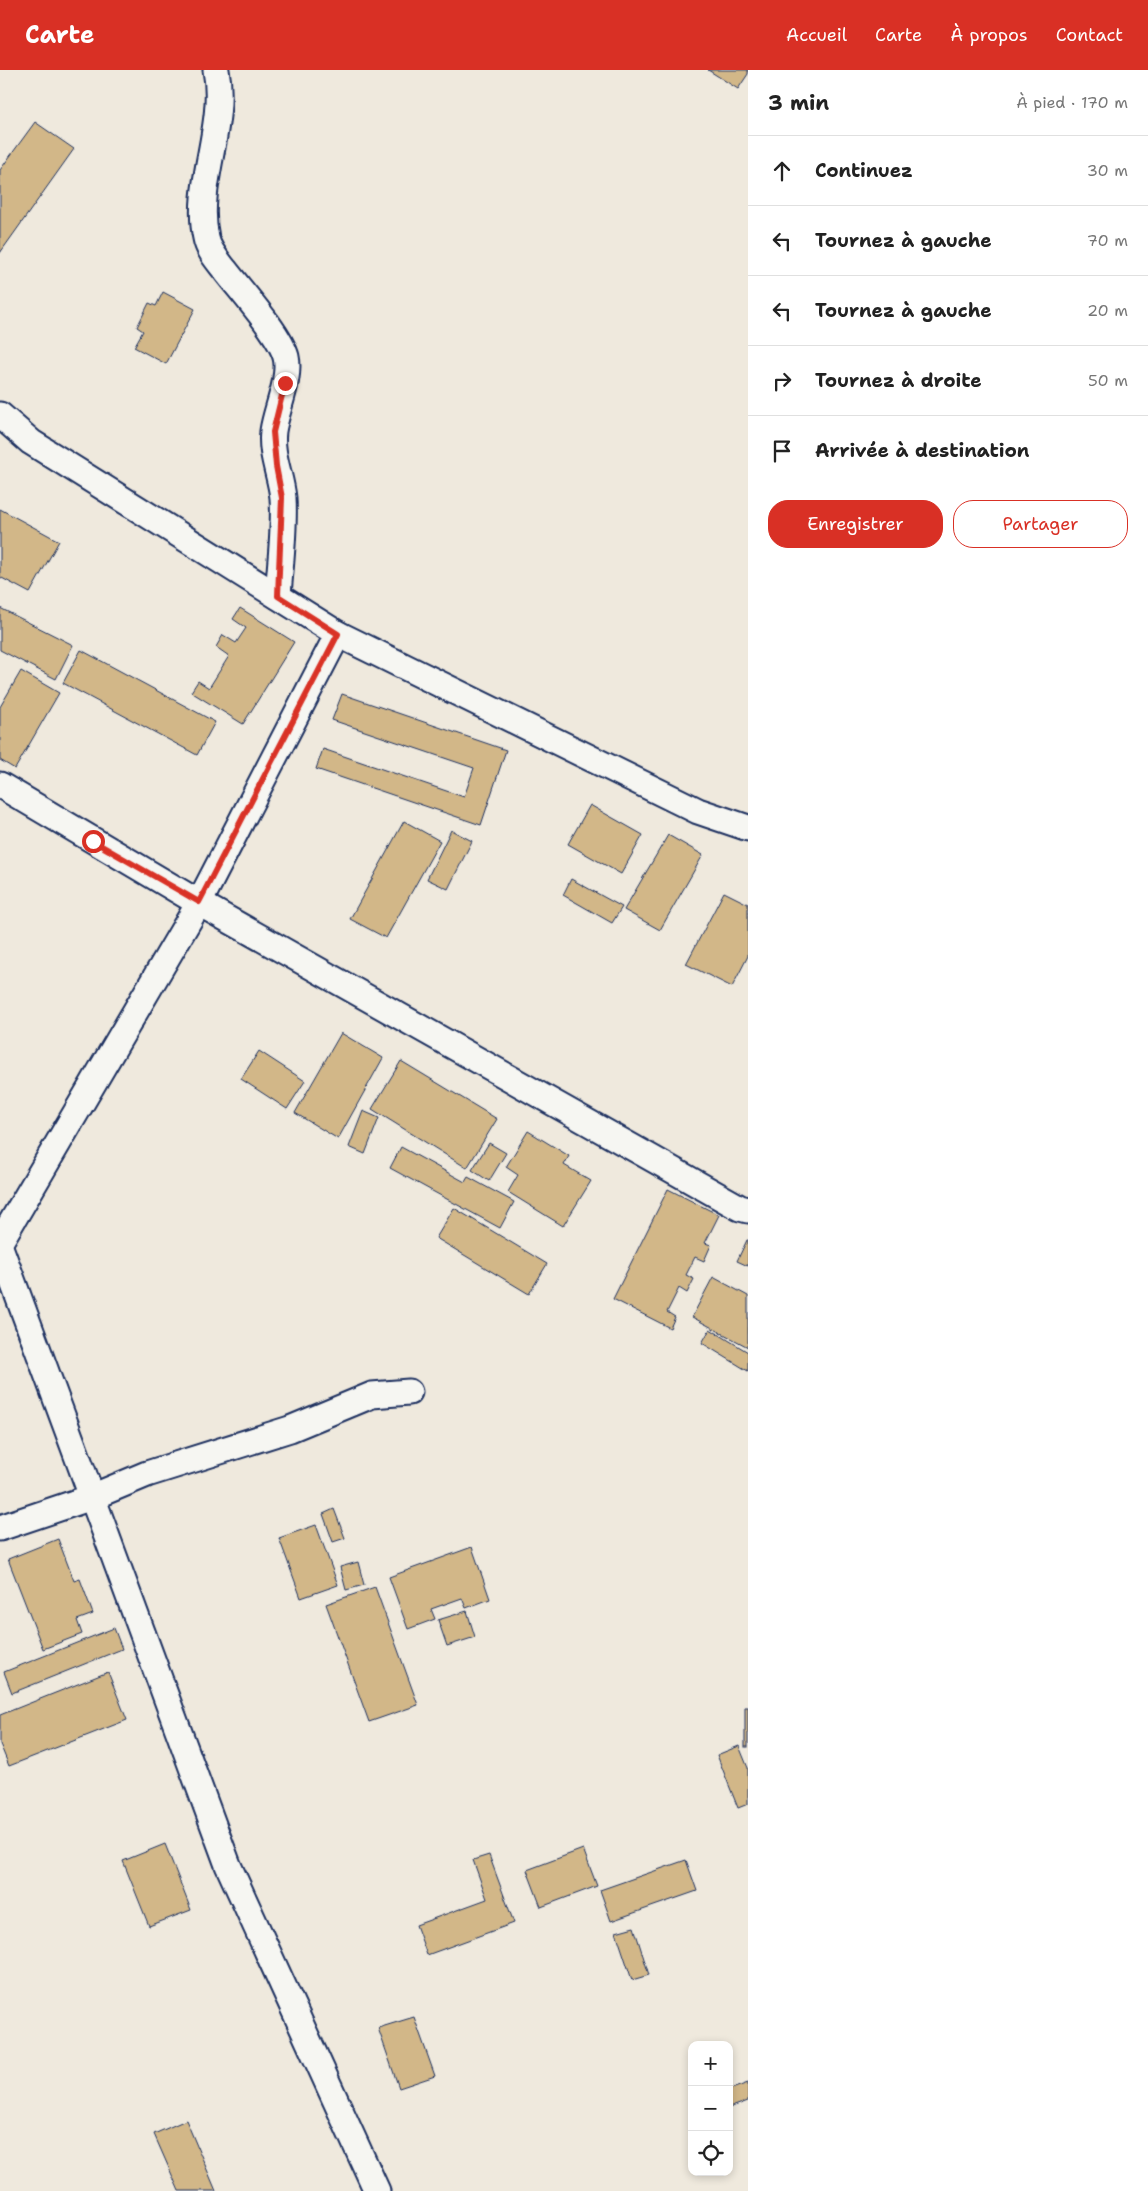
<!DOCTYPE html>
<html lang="fr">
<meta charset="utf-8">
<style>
:root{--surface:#fff;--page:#f6f6f6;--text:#222;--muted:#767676;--line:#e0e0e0;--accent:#d93025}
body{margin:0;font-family:"Shantell Sans",sans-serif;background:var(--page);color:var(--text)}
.controls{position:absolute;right:15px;bottom:15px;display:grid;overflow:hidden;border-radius:10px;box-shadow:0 2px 8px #0003}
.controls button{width:45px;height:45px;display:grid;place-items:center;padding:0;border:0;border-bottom:1px solid var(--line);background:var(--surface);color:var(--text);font:25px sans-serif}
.stop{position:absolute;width:15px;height:15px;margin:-11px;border:4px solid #d93025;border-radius:50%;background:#fff}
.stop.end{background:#d93025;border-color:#fff;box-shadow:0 1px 5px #0008}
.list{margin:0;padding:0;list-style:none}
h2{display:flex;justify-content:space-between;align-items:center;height:65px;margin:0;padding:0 20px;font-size:21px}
h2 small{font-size:16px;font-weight:400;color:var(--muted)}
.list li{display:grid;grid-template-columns:32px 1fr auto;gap:15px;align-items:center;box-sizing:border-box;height:70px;padding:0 20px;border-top:1px solid var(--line)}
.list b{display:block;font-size:19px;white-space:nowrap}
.list em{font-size:16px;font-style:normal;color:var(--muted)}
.actions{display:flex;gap:10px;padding:15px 20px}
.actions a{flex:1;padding:11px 0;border:1px solid var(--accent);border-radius:20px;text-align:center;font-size:18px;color:var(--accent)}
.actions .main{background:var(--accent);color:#fff}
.icon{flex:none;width:28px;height:28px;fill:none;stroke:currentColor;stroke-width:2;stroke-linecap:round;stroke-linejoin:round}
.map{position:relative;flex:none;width:748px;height:2121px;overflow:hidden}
header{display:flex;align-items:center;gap:30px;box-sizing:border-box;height:70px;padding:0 25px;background:var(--accent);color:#fff}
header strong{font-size:24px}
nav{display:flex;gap:28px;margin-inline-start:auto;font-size:18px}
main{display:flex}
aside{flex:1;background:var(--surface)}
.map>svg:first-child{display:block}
.building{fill:#d2b788;stroke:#1b2f5e}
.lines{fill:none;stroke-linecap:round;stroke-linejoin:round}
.street-casing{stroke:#1b2f5e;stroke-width:29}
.street{stroke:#f6f6f2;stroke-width:25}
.route{stroke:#d93025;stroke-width:6}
</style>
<header>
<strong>Carte</strong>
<nav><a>Accueil</a><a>Carte</a><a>À propos</a><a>Contact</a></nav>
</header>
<main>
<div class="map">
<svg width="748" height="2121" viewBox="0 0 748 2121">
<rect width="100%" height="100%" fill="#efe9dd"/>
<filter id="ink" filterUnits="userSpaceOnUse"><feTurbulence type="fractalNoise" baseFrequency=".02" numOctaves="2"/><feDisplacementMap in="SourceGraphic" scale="10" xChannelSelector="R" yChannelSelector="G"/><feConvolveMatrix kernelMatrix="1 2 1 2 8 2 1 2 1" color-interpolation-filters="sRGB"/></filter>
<g filter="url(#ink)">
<!-- building -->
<g class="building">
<polygon points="708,0 748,0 748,4 738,19"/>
<polygon points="35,52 74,79 0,183 0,100"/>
<polygon points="163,222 195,239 166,294 134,277 143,261 137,257 149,233 156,236"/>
<polygon points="0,439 59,471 30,523 0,507"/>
<polygon points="0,538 73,575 56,609 0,580"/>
<polygon points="240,538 294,572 243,654 191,622 198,611 209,618 229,586 216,577 223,565 236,573 246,558 233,549"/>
<polygon points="81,580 215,652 197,685 63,613"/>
<polygon points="21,601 59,623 15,699 0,690 0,637"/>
<polygon points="342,624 506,680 481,755 316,699 323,679 464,727 474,698 332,650"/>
<polygon points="590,735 643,765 621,804 568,774"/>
<polygon points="404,751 440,771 386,868 350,849"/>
<polygon points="451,760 472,771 448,819 427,809"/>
<polygon points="668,765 703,785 660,860 624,840"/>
<polygon points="571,809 622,837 612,853 563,825"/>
<polygon points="724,822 748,834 748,886 732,917 686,894"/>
<polygon points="341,963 383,988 338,1069 295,1043"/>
<polygon points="259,981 305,1011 287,1039 241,1009"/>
<polygon points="401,991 497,1049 467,1098 372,1039"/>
<polygon points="363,1041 379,1048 365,1084 349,1077"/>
<polygon points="528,1061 569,1086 564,1095 591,1111 563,1156 508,1122 518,1105 506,1097"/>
<polygon points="489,1073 506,1083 489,1111 472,1100"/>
<polygon points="401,1077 465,1112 468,1107 514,1132 500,1158 390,1098"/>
<polygon points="668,1119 719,1145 705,1173 711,1175 704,1191 695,1187 686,1205 694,1209 687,1223 679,1218 667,1242 675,1247 670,1258 613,1229"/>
<polygon points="454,1138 547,1194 529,1224 436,1168"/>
<polygon points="747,1170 748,1170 748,1196 737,1191"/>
<polygon points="713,1207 748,1226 748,1277 692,1247"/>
<polygon points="710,1259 748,1282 748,1301 702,1273"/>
<polygon points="334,1439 345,1468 333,1472 323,1444"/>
<polygon points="316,1455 338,1515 301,1528 279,1468"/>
<polygon points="58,1469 74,1511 80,1509 93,1544 77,1550 82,1564 43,1579 8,1489"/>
<polygon points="472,1477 490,1529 466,1538 462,1528 431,1539 435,1549 408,1559 389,1507"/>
<polygon points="358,1492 364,1515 346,1520 340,1497"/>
<polygon points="375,1517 418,1635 369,1652 326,1534"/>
<polygon points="467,1541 475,1567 447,1576 438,1550"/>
<polygon points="114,1558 122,1579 12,1623 4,1602"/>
<polygon points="108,1602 127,1650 9,1696 0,1674 0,1645"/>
<rect x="745" y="1637" width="3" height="40"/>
<polygon points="739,1676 748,1698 748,1734 738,1738 717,1685"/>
<polygon points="165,1774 191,1840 149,1856 123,1791"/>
<polygon points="583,1779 597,1816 541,1837 527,1800"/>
<polygon points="489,1785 514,1853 427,1885 416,1855 487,1829 473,1790"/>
<polygon points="686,1790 697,1821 611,1851 600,1820"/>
<polygon points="634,1857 649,1905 632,1910 616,1862"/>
<polygon points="414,1947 435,2006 399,2018 378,1958"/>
<polygon points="748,2013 748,2031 729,2038 729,2020"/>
<polygon points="186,2050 216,2121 179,2121 154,2064"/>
</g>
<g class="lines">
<defs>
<g id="street">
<path d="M 216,0 C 227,55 194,116 206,168 C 208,180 218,191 225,200 C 241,221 280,264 286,287 C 291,308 276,340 273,361 C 270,384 281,406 283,428 C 285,459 280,496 278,526"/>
<polyline points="0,345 31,372 338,564 698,741 748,758"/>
<polyline points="338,564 199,833 740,1138 748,1140"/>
<polyline points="0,715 199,833 0,1172"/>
<polyline points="0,1177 228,1795 377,2121"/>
<polyline points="0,1458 92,1427 147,1404 290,1359 372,1325 409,1322"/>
</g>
</defs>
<!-- street casing -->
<use href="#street" class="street-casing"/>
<!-- street -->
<use href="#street" class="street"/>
</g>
</g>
<g class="lines" filter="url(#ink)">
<!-- route -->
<polyline class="route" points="93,771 199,832 338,564 278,526 282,428 276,396 273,362 285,313"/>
</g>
</svg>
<div class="controls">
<button>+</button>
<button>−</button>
<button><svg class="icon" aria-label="locate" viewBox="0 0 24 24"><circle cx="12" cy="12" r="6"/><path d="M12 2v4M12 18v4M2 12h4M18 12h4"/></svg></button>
</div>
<div class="stop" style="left:93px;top:771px"></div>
<div class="stop end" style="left:285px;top:313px"></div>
</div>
<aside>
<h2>3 min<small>À pied · 170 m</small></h2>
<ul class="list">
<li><svg class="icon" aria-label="ahead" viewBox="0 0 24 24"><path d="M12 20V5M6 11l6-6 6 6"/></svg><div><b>Continuez</b></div><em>30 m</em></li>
<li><svg class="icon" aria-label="left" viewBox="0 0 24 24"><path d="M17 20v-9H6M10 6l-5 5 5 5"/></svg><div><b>Tournez à gauche</b></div><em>70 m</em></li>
<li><svg class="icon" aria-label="left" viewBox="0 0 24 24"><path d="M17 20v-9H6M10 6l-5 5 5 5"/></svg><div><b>Tournez à gauche</b></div><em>20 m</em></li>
<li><svg class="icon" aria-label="right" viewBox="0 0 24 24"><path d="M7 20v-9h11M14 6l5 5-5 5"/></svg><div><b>Tournez à droite</b></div><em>50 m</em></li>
<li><svg class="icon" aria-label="arrive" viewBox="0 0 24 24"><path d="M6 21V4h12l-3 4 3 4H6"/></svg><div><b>Arrivée à destination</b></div></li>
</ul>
<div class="actions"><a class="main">Enregistrer</a><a>Partager</a></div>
</aside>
</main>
